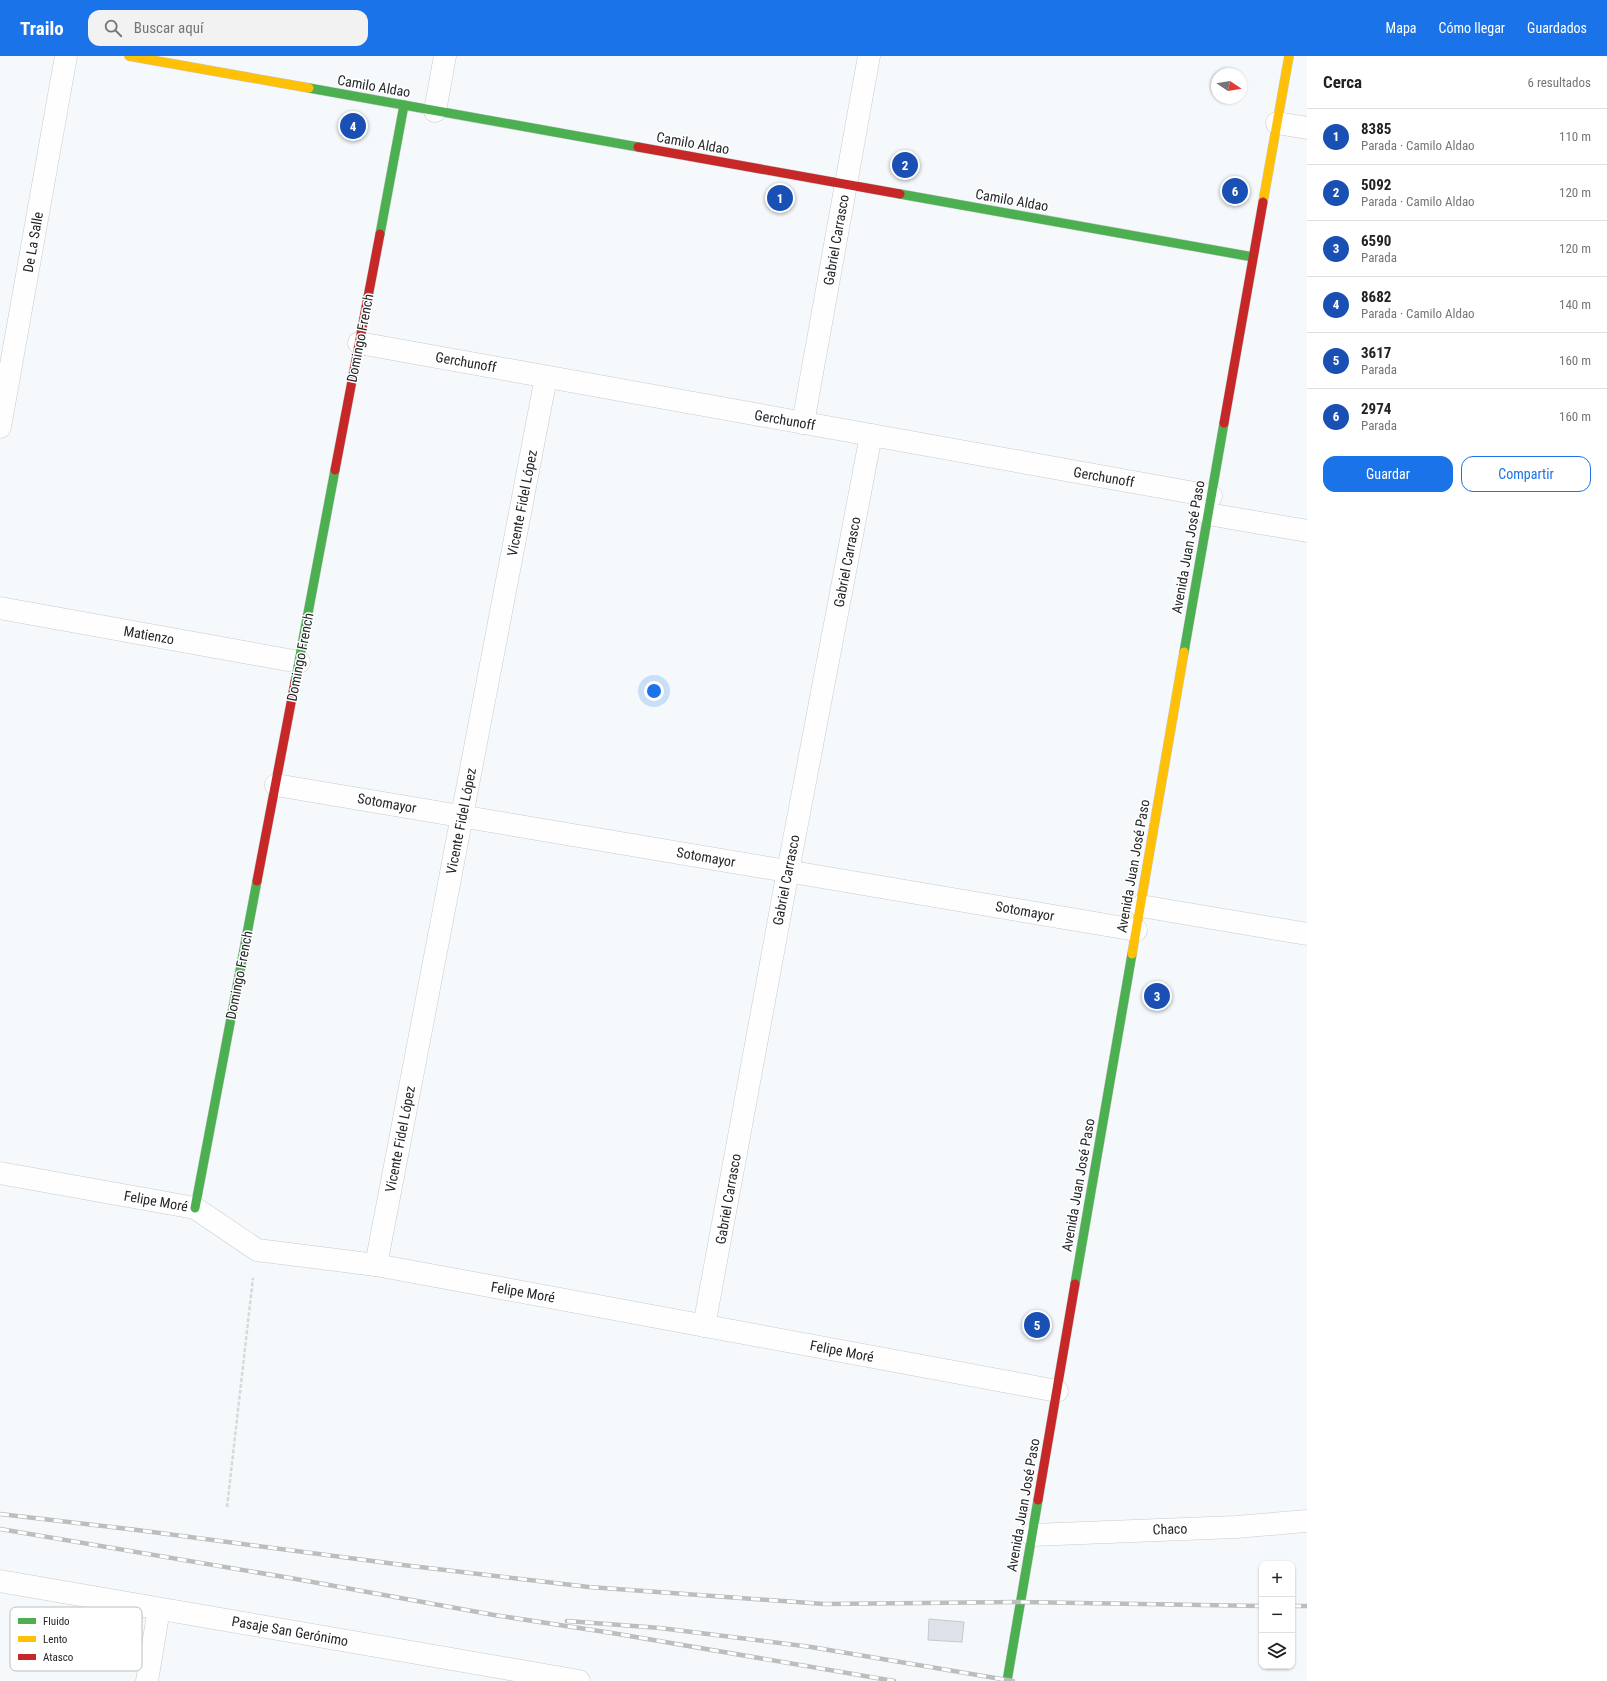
<!DOCTYPE html>
<html lang="es">
<meta charset="utf-8">
<style>
:root{--surface:#fff;--page:#f2f2f2;--text:#222;--muted:#767676;--line:#e0e0e0;--accent:#1a73e8}
body{margin:0;font-family:"Roboto Condensed",sans-serif;background:var(--page);color:var(--text)}
.controls{position:absolute;right:12px;bottom:12px;display:grid;overflow:hidden;border-radius:8px;box-shadow:0 1px 3px #0004}
.controls button{width:36px;height:36px;display:grid;place-items:center;padding:0;border:0;border-bottom:1px solid var(--line);background:var(--surface);color:var(--text);font:20px sans-serif}
.compass{position:absolute;left:1211px;top:12px;width:36px;height:36px;border-radius:50%;background:var(--surface);box-shadow:0 1px 3px #0004;rotate:102deg}
.you{position:absolute;left:654px;top:635px;width:14px;height:14px;margin:-10px;border:3px solid #fff;border-radius:50%;background:#1a73e8;box-shadow:0 0 0 6px #1a73e833}
.badge{display:grid;place-items:center;width:26px;height:26px;border-radius:50%;background:var(--accent);color:#fff;font-size:13px;font-weight:700}
.pin{position:absolute;translate:-50% -50%;border:2px solid #fff;box-shadow:0 1px 4px #0006}
.list{margin:0;padding:0;list-style:none}
h2{display:flex;justify-content:space-between;align-items:center;height:52px;margin:0;padding:0 16px;font-size:17px}
h2 small{font-size:13px;font-weight:400;color:var(--muted)}
.list li{display:grid;grid-template-columns:26px 1fr auto;gap:12px;align-items:center;box-sizing:border-box;height:56px;padding:0 16px;border-top:1px solid var(--line)}
.list b{display:block;font-size:15px;white-space:nowrap}
.list p{margin:0;font-size:13px;white-space:nowrap;color:var(--muted)}
.list em{font-size:13px;font-style:normal;color:var(--muted)}
.actions{display:flex;gap:8px;padding:12px 16px}
.actions a{flex:1;padding:9px 0;border:1px solid var(--accent);border-radius:12px;text-align:center;font-size:14px;color:var(--accent)}
.actions .main{background:var(--accent);color:#fff}
.icon{flex:none;width:22px;height:22px;fill:none;stroke:currentColor;stroke-width:2;stroke-linecap:round;stroke-linejoin:round}
.map{position:relative;flex:none;width:1307px;height:1625px;overflow:hidden}
header{display:flex;align-items:center;gap:24px;box-sizing:border-box;height:56px;padding:0 20px;background:var(--accent);color:#fff}
header strong{font-size:19px}
nav{display:flex;gap:22px;margin-inline-start:auto;font-size:14px}
.search{width:280px;height:36px;background:var(--page);display:flex;align-items:center;gap:10px;box-sizing:border-box;padding:0 14px;border-radius:12px;color:var(--muted);font-size:15px}
main{display:flex}
aside{flex:1;background:var(--surface)}
.map>svg:first-child{display:block}
.building{fill:#dee2ea;stroke:#c7c9cb}
.lines{fill:none;stroke-linecap:round;stroke-linejoin:round}
.street-casing{stroke:#c8cacc;stroke-width:23}
.fast-casing{stroke:#c8cacc;stroke-width:10}
.slow-casing{stroke:#c8cacc;stroke-width:10}
.jam-casing{stroke:#c8cacc;stroke-width:10}
.path{stroke:#d7d9d9;stroke-width:2.5;stroke-dasharray:4 2;stroke-linecap:butt}
.street{stroke:#fefeff;stroke-width:22}
.fast{stroke:#4caf50;stroke-width:9}
.slow{stroke:#ffc107;stroke-width:9}
.jam{stroke:#c62828;stroke-width:9}
.rail-casing{stroke:#bcbdbd;stroke-width:4.5}
.rail{stroke:#fff;stroke-width:3;stroke-dasharray:9;stroke-linecap:butt}
.labels{text-anchor:middle;stroke-width:3;stroke-linejoin:round;paint-order:stroke}
.street-label{font-size:14px;fill:#242528;stroke:#fff}
.key{fill:#fff;stroke:#bdbebe;stroke-width:1}
.key-label{font-size:11px;fill:#242528}
</style>
<header>
<strong>Trailo</strong>
<div class="search"><svg class="icon" aria-label="search" viewBox="0 0 24 24"><circle cx="10" cy="10" r="6"/><path d="M15 15l6 6"/></svg>Buscar aquí</div>
<nav><a>Mapa</a><a>Cómo llegar</a><a>Guardados</a></nav>
</header>
<main>
<div class="map">
<svg width="1307" height="1625" viewBox="0 0 1307 1625">
<rect width="100%" height="100%" fill="#f6f9fc"/>
<!-- building -->
<polygon class="building" points="929,1563 964,1566 962,1586 928,1584"/>
<g class="lines">
<defs>
<g id="street">
<polyline points="435,55 445,0"/>
<polyline points="1277,67 1307,72"/>
<polyline points="359,287 1211,440"/>
<polyline points="803,367 869,0"/>
<polyline points="0,371 66,0"/>
<polyline points="1208,458 1307,475"/>
<polyline points="0,552 299,606"/>
<polyline points="276,729 1136,874"/>
<polyline points="1141,850 1307,878"/>
<polyline points="0,1117 195,1152 257,1194 376,1209 1057,1335"/>
<polyline points="376,1209 546,321"/>
<polyline points="704,1270 788,815 871,379"/>
<polyline points="1032,1479 1236,1471 1307,1465"/>
<polyline points="0,1525 579,1625"/>
<polyline points="147,1625 159,1553"/>
</g>
<g id="fast">
<polyline points="309,32 638,91"/>
<polyline points="900,138 1253,201"/>
<polyline points="380,178 404,49"/>
<polyline points="1184,596 1224,367"/>
<polyline points="295,626 335,414"/>
<polyline points="195,1152 257,825"/>
<polyline points="1075,1228 1132,898"/>
<polyline points="1007,1625 1038,1444"/>
</g>
<g id="slow">
<polyline points="129,0 309,32"/>
<polyline points="1263,146 1289,0"/>
<polyline points="1132,898 1184,596"/>
</g>
<g id="jam">
<polyline points="638,91 900,138"/>
<polyline points="1224,367 1263,146"/>
<polyline points="335,414 380,178"/>
<polyline points="257,825 295,626"/>
<polyline points="1038,1444 1075,1228"/>
</g>
</defs>
<!-- street casing -->
<use href="#street" class="street-casing"/>
<!-- fast casing -->
<use href="#fast" class="fast-casing"/>
<!-- slow casing -->
<use href="#slow" class="slow-casing"/>
<!-- jam casing -->
<use href="#jam" class="jam-casing"/>
<!-- path -->
<polyline class="path" points="227,1451 253,1222"/>
<!-- street -->
<use href="#street" class="street"/>
<!-- fast -->
<use href="#fast" class="fast"/>
<!-- slow -->
<use href="#slow" class="slow"/>
<!-- jam -->
<use href="#jam" class="jam"/>
<defs>
<g id="rail">
<polyline points="0,1458 137,1474 403,1509 589,1531 824,1548 1020,1546 1262,1550"/>
<polyline points="0,1473 296,1523 494,1559 612,1577 894,1625"/>
<polyline points="1292,1550 1307,1550"/>
<polyline points="567,1565 660,1572 811,1591 1013,1625"/>
</g>
</defs>
<!-- rail casing -->
<use href="#rail" class="rail-casing"/>
<!-- rail -->
<use href="#rail" class="rail"/>
</g>
<g class="labels">
<!-- street labels -->
<g class="street-label">
<text transform="translate(374 30) rotate(10)" y="5">Camilo Aldao</text>
<text transform="translate(693 87) rotate(10)" y="5">Camilo Aldao</text>
<text transform="translate(1012 144) rotate(10)" y="5">Camilo Aldao</text>
<text transform="translate(836 184) rotate(-80)" y="5">Gabriel Carrasco</text>
<text transform="translate(33 186) rotate(-80)" y="5">De La Salle</text>
<text transform="translate(360 282) rotate(-79)" y="5">Domingo French</text>
<text transform="translate(466 306) rotate(10)" y="5">Gerchunoff</text>
<text transform="translate(785 364) rotate(10)" y="5">Gerchunoff</text>
<text transform="translate(1104 421) rotate(10)" y="5">Gerchunoff</text>
<text transform="translate(522 447) rotate(-79)" y="5">Vicente Fidel López</text>
<text transform="translate(1188 491) rotate(-80)" y="5">Avenida Juan José Paso</text>
<text transform="translate(847 506) rotate(-79)" y="5">Gabriel Carrasco</text>
<text transform="translate(149 579) rotate(10)" y="5">Matienzo</text>
<text transform="translate(300 601) rotate(-79)" y="5">Domingo French</text>
<text transform="translate(387 747) rotate(10)" y="5">Sotomayor</text>
<text transform="translate(461 765) rotate(-79)" y="5">Vicente Fidel López</text>
<text transform="translate(706 801) rotate(10)" y="5">Sotomayor</text>
<text transform="translate(1133 810) rotate(-80)" y="5">Avenida Juan José Paso</text>
<text transform="translate(786 824) rotate(-79)" y="5">Gabriel Carrasco</text>
<text transform="translate(1025 855) rotate(10)" y="5">Sotomayor</text>
<text transform="translate(239 919) rotate(-79)" y="5">Domingo French</text>
<text transform="translate(400 1083) rotate(-79)" y="5">Vicente Fidel López</text>
<text transform="translate(1078 1129) rotate(-80)" y="5">Avenida Juan José Paso</text>
<text transform="translate(728 1143) rotate(-80)" y="5">Gabriel Carrasco</text>
<text transform="translate(156 1145) rotate(10)" y="5">Felipe Moré</text>
<text transform="translate(523 1236) rotate(10)" y="5">Felipe Moré</text>
<text transform="translate(842 1295) rotate(11)" y="5">Felipe Moré</text>
<text transform="translate(1023 1449) rotate(-80)" y="5">Avenida Juan José Paso</text>
<text transform="translate(1170 1473) rotate(-2)" y="5">Chaco</text>
<text transform="translate(290 1575) rotate(10)" y="5">Pasaje San Gerónimo</text>
</g>
</g>
<!-- legend -->
<rect x="10" y="1551" width="132" height="64" rx="6" class="key"/>
<rect x="18" y="1562" width="18" height="6" fill="#4caf50"/>
<rect x="18" y="1580" width="18" height="6" fill="#ffc107"/>
<rect x="18" y="1598" width="18" height="6" fill="#c62828"/>
<g class="key-label">
<text x="43" y="1569">Fluido</text>
<text x="43" y="1587">Lento</text>
<text x="43" y="1605">Atasco</text>
</g>
</svg>
<div class="controls">
<button>+</button>
<button>−</button>
<button><svg class="icon" aria-label="layers" viewBox="0 0 24 24"><path d="M12 4l9 5-9 5-9-5zM3 14l9 5 9-5"/></svg></button>
</div>
<svg class="compass" viewBox="-18 -18 36 36"><path d="M0-13l5 13h-10z" fill="#e53935"/><path d="M0 13l5-13h-10z" fill="#767676"/></svg>
<div class="you"></div>
<div class="pin badge" style="left:780px;top:142px;background:#1a4fb4">1</div>
<div class="pin badge" style="left:905px;top:109px;background:#1a4fb4">2</div>
<div class="pin badge" style="left:1157px;top:940px;background:#1a4fb4">3</div>
<div class="pin badge" style="left:353px;top:70px;background:#1a4fb4">4</div>
<div class="pin badge" style="left:1037px;top:1269px;background:#1a4fb4">5</div>
<div class="pin badge" style="left:1235px;top:135px;background:#1a4fb4">6</div>
</div>
<aside>
<h2>Cerca<small>6 resultados</small></h2>
<ul class="list">
<li><span class="badge" style="background:#1a4fb4">1</span><div><b>8385</b><p>Parada · Camilo Aldao</p></div><em>110 m</em></li>
<li><span class="badge" style="background:#1a4fb4">2</span><div><b>5092</b><p>Parada · Camilo Aldao</p></div><em>120 m</em></li>
<li><span class="badge" style="background:#1a4fb4">3</span><div><b>6590</b><p>Parada</p></div><em>120 m</em></li>
<li><span class="badge" style="background:#1a4fb4">4</span><div><b>8682</b><p>Parada · Camilo Aldao</p></div><em>140 m</em></li>
<li><span class="badge" style="background:#1a4fb4">5</span><div><b>3617</b><p>Parada</p></div><em>160 m</em></li>
<li><span class="badge" style="background:#1a4fb4">6</span><div><b>2974</b><p>Parada</p></div><em>160 m</em></li>
</ul>
<div class="actions"><a class="main">Guardar</a><a>Compartir</a></div>
</aside>
</main>
